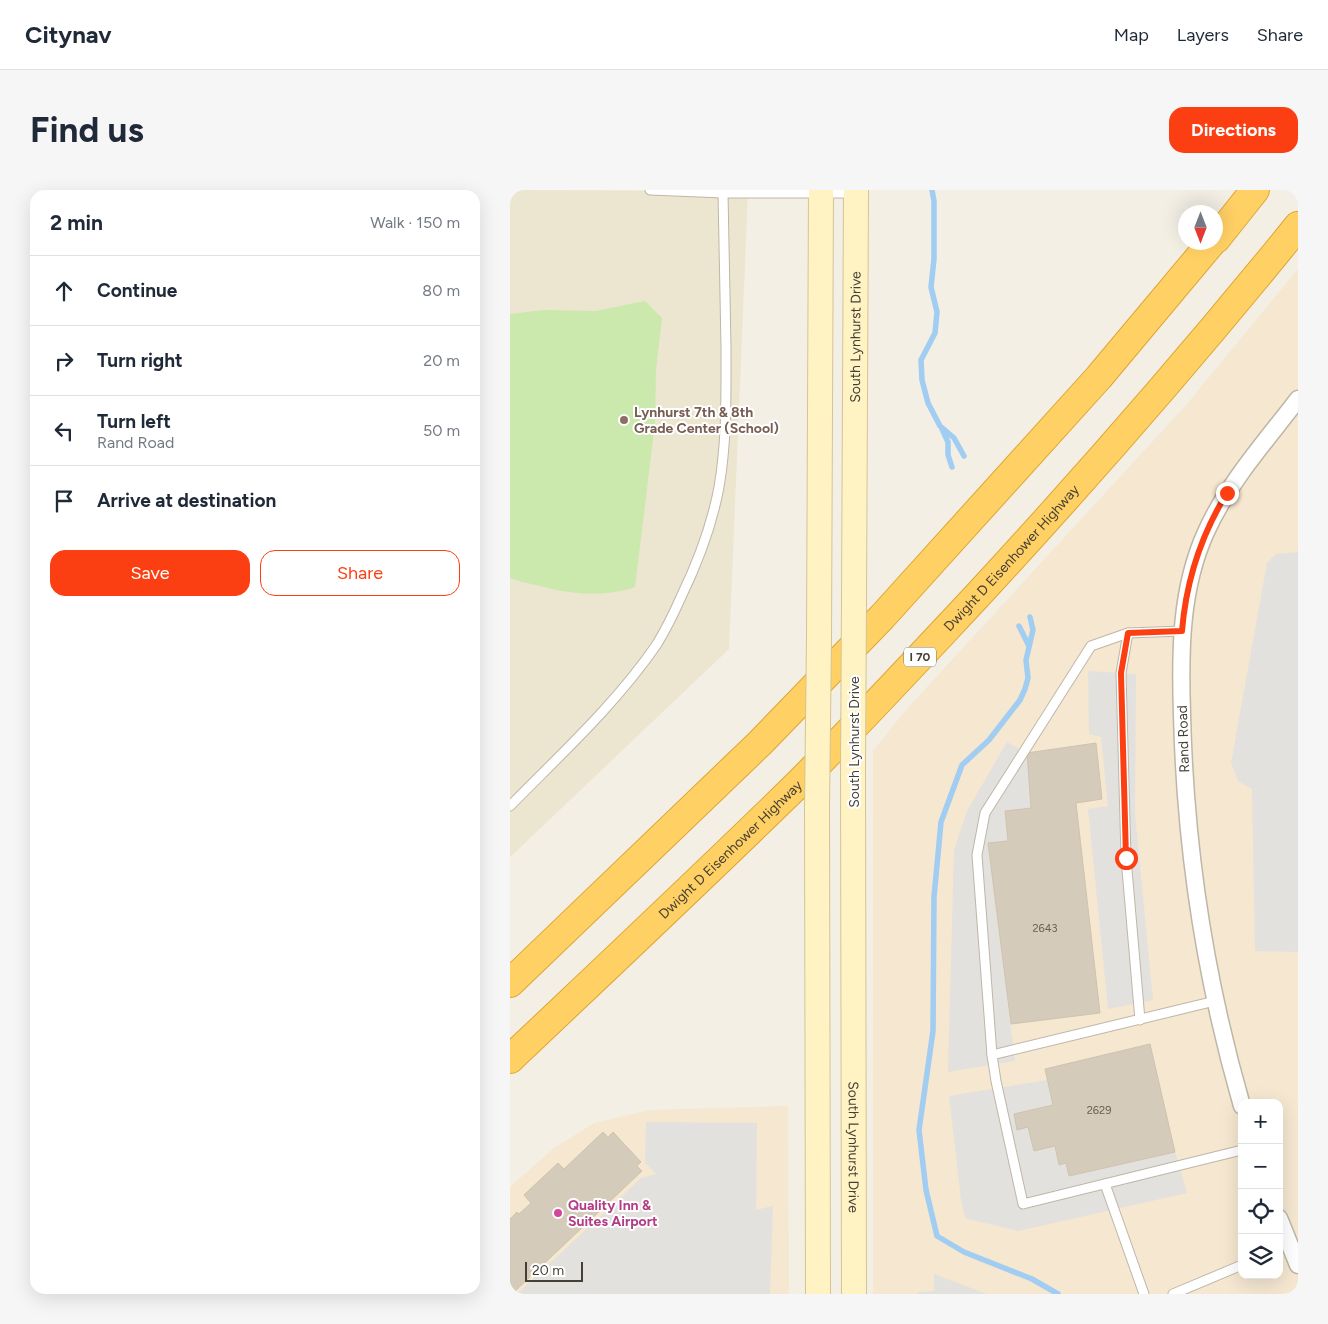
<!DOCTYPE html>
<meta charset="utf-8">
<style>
:root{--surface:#fff;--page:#f6f6f7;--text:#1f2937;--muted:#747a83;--line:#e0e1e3;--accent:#fc3e13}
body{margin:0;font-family:Figtree,sans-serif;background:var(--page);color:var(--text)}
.controls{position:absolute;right:15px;bottom:15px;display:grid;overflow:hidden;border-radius:10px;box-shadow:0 5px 20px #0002}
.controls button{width:45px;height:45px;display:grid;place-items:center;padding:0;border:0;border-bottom:1px solid var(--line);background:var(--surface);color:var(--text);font:25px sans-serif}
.compass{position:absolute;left:668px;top:15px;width:45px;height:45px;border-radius:50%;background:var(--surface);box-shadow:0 5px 20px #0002;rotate:180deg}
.scale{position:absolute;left:15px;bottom:12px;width:58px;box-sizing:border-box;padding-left:5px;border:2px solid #453f35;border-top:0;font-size:14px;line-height:18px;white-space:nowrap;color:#453f35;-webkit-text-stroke:4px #fff;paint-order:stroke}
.stop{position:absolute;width:15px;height:15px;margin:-11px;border:4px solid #fc3e13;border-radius:50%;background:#fff}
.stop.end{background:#fc3e13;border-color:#fff;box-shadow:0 1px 5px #0008}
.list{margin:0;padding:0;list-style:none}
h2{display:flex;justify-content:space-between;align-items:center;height:65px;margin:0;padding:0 20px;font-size:21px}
h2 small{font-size:16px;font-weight:400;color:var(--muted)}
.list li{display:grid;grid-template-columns:32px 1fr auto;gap:15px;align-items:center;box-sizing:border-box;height:70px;padding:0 20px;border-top:1px solid var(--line)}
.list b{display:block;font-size:19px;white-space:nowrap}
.list p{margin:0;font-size:16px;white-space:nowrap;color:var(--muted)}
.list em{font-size:16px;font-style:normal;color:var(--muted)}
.actions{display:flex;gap:10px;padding:15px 20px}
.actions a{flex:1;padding:11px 0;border:1px solid var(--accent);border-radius:15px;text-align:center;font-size:18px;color:var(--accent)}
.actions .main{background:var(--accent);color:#fff}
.icon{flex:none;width:28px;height:28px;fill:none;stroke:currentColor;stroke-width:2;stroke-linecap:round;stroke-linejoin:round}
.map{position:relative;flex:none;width:788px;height:1104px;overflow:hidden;border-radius:15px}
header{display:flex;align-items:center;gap:30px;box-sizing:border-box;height:70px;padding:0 25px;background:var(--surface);border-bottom:1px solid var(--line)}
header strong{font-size:24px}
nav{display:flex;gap:28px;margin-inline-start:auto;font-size:18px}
.intro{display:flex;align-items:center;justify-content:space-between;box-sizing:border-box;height:120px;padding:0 30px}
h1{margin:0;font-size:35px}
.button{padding:12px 22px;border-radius:15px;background:var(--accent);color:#fff;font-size:18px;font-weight:700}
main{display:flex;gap:30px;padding:0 30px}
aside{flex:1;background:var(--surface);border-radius:15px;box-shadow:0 5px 20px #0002}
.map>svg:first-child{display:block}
.commercial{fill:#f5e7d0;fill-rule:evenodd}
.education{fill:#ece5cf}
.green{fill:#cbe8ad}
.parking{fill:#e3e1de}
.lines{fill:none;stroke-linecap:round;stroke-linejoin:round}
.stream{stroke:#a0cdf1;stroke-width:5.5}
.building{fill:#d4cbbb;stroke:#cfc3ae}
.lane-casing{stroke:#beb7a8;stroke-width:11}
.street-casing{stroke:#beb7a8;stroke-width:19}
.secondary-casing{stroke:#d4c494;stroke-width:26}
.highway-casing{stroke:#dfa533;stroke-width:30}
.lane{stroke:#fff;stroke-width:9}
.street{stroke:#fff;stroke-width:16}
.secondary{stroke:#fff2c3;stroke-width:24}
.highway{stroke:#ffd064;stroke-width:28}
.secondary-bridge-casing{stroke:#d4c494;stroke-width:26;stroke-linecap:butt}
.secondary-bridge{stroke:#fff2c3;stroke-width:24}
.route{stroke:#fc3e13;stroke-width:6}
.education-dot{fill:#8d6e63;stroke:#fff;stroke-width:2}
.hotel-dot{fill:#d1479c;stroke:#fff;stroke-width:2}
.labels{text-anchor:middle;stroke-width:4;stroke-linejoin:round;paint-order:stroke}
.number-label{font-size:11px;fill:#696256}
.shield{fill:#fff;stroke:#7d7972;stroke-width:1}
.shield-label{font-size:12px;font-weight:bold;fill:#453f35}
.street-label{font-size:14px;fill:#453f35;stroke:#fff}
.education-label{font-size:14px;font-weight:bold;fill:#785e54;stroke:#fff;text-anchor:start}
.hotel-label{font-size:14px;font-weight:bold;fill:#b23c85;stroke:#fff;text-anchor:start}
</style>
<header>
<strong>Citynav</strong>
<nav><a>Map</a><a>Layers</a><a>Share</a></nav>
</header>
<div class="intro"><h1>Find us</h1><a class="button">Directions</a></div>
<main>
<aside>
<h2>2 min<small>Walk · 150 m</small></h2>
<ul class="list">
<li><svg class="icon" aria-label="ahead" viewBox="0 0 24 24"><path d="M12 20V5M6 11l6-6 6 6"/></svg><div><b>Continue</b></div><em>80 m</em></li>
<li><svg class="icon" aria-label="right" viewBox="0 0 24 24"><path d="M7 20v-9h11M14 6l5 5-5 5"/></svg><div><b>Turn right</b></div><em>20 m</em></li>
<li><svg class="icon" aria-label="left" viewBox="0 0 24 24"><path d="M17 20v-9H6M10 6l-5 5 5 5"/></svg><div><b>Turn left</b><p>Rand Road</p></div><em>50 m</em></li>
<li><svg class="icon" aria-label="arrive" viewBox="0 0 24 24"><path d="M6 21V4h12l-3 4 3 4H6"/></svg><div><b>Arrive at destination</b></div></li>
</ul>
<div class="actions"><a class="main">Save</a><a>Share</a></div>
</aside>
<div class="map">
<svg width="788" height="1104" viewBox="0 0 788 1104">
<rect width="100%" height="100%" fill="#f3efe5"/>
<!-- commercial -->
<g class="commercial">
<path d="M 788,79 L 788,1104 L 363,1104 L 363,561 L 395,521 L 676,215 ZM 732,913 L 769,913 L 769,1085 L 732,1085 Z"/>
<polygon points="278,916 279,1104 0,1104 0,997 43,959 84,933 140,920"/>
</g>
<!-- education -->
<polygon class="education" points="0,0 238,1 219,459 0,667"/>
<!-- green -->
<path class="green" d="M 135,111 L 152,128 L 146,179 L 145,233 L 125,397 C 93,408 58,404 26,395 C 17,393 8,391 0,388 L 0,124 L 34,120 L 86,121 Z"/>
<!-- parking -->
<g class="parking">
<polygon points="788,359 788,762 745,761 742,599 728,591 721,573 757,373 766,364 787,362"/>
<polygon points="578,481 626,484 625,624 643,810 598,819 578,619 598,616 591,547 579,544"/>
<polygon points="497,552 517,563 521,618 495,621 498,651 478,654 505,871 438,882 444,660 457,621"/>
<polygon points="537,890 543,915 504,925 507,939 518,937 545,956 549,975 556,973 559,986 665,962 677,1003 508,1041 455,1028 451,1010 439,906"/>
<polygon points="136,932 247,933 246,1020 263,1016 260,1104 7,1104 131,988 146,984 135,973"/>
<polygon points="424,1084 477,1104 408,1104 408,1102 424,1101"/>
</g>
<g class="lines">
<!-- stream -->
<g class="stream">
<polyline points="422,0 424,11 424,69 421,97 427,122 425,143 411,170 412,190 418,213 430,236 444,248 454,266"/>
<polyline points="432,239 438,252 438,265 442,277"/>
<polyline points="520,427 523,440 516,470 518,488 515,499 510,510 479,550 452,575 431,632 424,707 423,841 409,940 416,1000 427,1046 454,1062 522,1089 548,1104"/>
<polyline points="509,436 519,456"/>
</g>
</g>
<!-- building -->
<g class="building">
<polygon points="586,553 592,609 566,613 590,823 501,834 478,653 498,651 495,621 521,618 517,563"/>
<polygon points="640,854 665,962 559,986 556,973 549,975 545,956 524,961 518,937 507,940 504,924 543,915 535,879"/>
<polygon points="93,942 98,947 103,942 131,972 127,976 132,981 2,1104 0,1104 0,1029 7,1022 9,1024 21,1013 14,1005 48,973 54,979"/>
</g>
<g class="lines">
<defs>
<g id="lane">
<polyline points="140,0 213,3 346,3"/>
<polyline points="618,443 611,483 616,668 630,830"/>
<path d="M 0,616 C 51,564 106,514 147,454 C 156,439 164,423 171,407 C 188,372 202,335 209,297 C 217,251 216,204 216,157 C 215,106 214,54 213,3"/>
<polyline points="705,811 482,865 486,891 513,1014 732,960"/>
<polyline points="482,865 467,665 475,623 581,456 618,443 672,441"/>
<polyline points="595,994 634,1104"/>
<polyline points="663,1104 732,1075"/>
</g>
<g id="street">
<path d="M 732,916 C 695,788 675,657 672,524 C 670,463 670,399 696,342 C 718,293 756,251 788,209"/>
<polyline points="769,1028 788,1075"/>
</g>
<g id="secondary">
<path id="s1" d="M 344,411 L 346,0"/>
<polyline points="309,447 311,0"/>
<path id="s2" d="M 343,581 L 344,1104"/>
<polyline points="307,618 308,1104"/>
</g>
<g id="highway">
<polyline points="706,49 745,0"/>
<polyline points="0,793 250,553 372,427 589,187 702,52"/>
<path id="s3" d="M 0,869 C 96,778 193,687 288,594 C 349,533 408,469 467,406 C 578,286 685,163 788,36"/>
</g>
</defs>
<!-- lane casing -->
<use href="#lane" class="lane-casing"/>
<!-- street casing -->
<use href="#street" class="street-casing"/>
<!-- secondary casing -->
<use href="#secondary" class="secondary-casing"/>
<!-- highway casing -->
<use href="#highway" class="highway-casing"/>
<!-- lane -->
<use href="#lane" class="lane"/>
<!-- street -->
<use href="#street" class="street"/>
<!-- secondary -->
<use href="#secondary" class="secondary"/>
<!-- highway -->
<use href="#highway" class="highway"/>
<defs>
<g id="secondary-bridge">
<polyline points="343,581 344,411"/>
<polyline points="307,618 309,447"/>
</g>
</defs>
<!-- secondary-bridge casing -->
<use href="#secondary-bridge" class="secondary-bridge-casing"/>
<!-- secondary-bridge -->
<use href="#secondary-bridge" class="secondary-bridge"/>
</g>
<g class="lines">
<!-- route -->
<path class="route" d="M 616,668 L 611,483 L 618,443 L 672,441 C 676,392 691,345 717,303"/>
</g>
<!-- markers -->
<circle class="education-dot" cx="114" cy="230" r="5"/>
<circle class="hotel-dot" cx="48" cy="1023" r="5"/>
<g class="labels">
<!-- number labels -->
<g class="number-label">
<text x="535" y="742">2643</text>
<text x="589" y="924">2629</text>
</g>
<!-- shield labels -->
<rect class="shield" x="394" y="457.5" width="32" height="19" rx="4"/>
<g class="shield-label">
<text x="410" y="471">I 70</text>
</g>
<!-- street labels -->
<g class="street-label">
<text dy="5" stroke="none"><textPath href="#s1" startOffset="264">South Lynhurst Drive</textPath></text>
<text dy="5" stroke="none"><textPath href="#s3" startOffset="709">Dwight D Eisenhower Highway</textPath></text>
<text transform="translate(673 549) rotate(-92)" y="5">Rand Road</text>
<text transform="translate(344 552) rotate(-90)" y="5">South Lynhurst Drive</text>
<text dy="5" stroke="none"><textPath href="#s3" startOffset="304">Dwight D Eisenhower Highway</textPath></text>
<text dy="5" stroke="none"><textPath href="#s2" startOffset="376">South Lynhurst Drive</textPath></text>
</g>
<!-- education labels -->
<g class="education-label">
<text x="124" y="227">Lynhurst 7th &amp; 8th<tspan x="124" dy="16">Grade Center (School)</tspan></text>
</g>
<!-- hotel labels -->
<g class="hotel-label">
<text x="58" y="1020">Quality Inn &amp;<tspan x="58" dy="16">Suites Airport</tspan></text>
</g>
</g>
</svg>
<div class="controls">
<button>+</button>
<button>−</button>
<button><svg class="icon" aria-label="locate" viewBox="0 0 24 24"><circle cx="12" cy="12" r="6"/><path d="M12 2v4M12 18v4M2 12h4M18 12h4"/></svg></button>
<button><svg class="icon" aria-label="layers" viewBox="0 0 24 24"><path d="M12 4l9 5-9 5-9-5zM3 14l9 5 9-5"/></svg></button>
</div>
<svg class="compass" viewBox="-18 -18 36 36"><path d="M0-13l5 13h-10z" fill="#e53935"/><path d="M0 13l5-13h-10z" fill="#747a83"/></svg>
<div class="scale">20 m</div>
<div class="stop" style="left:616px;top:668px"></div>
<div class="stop end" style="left:717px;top:303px"></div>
</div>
</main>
